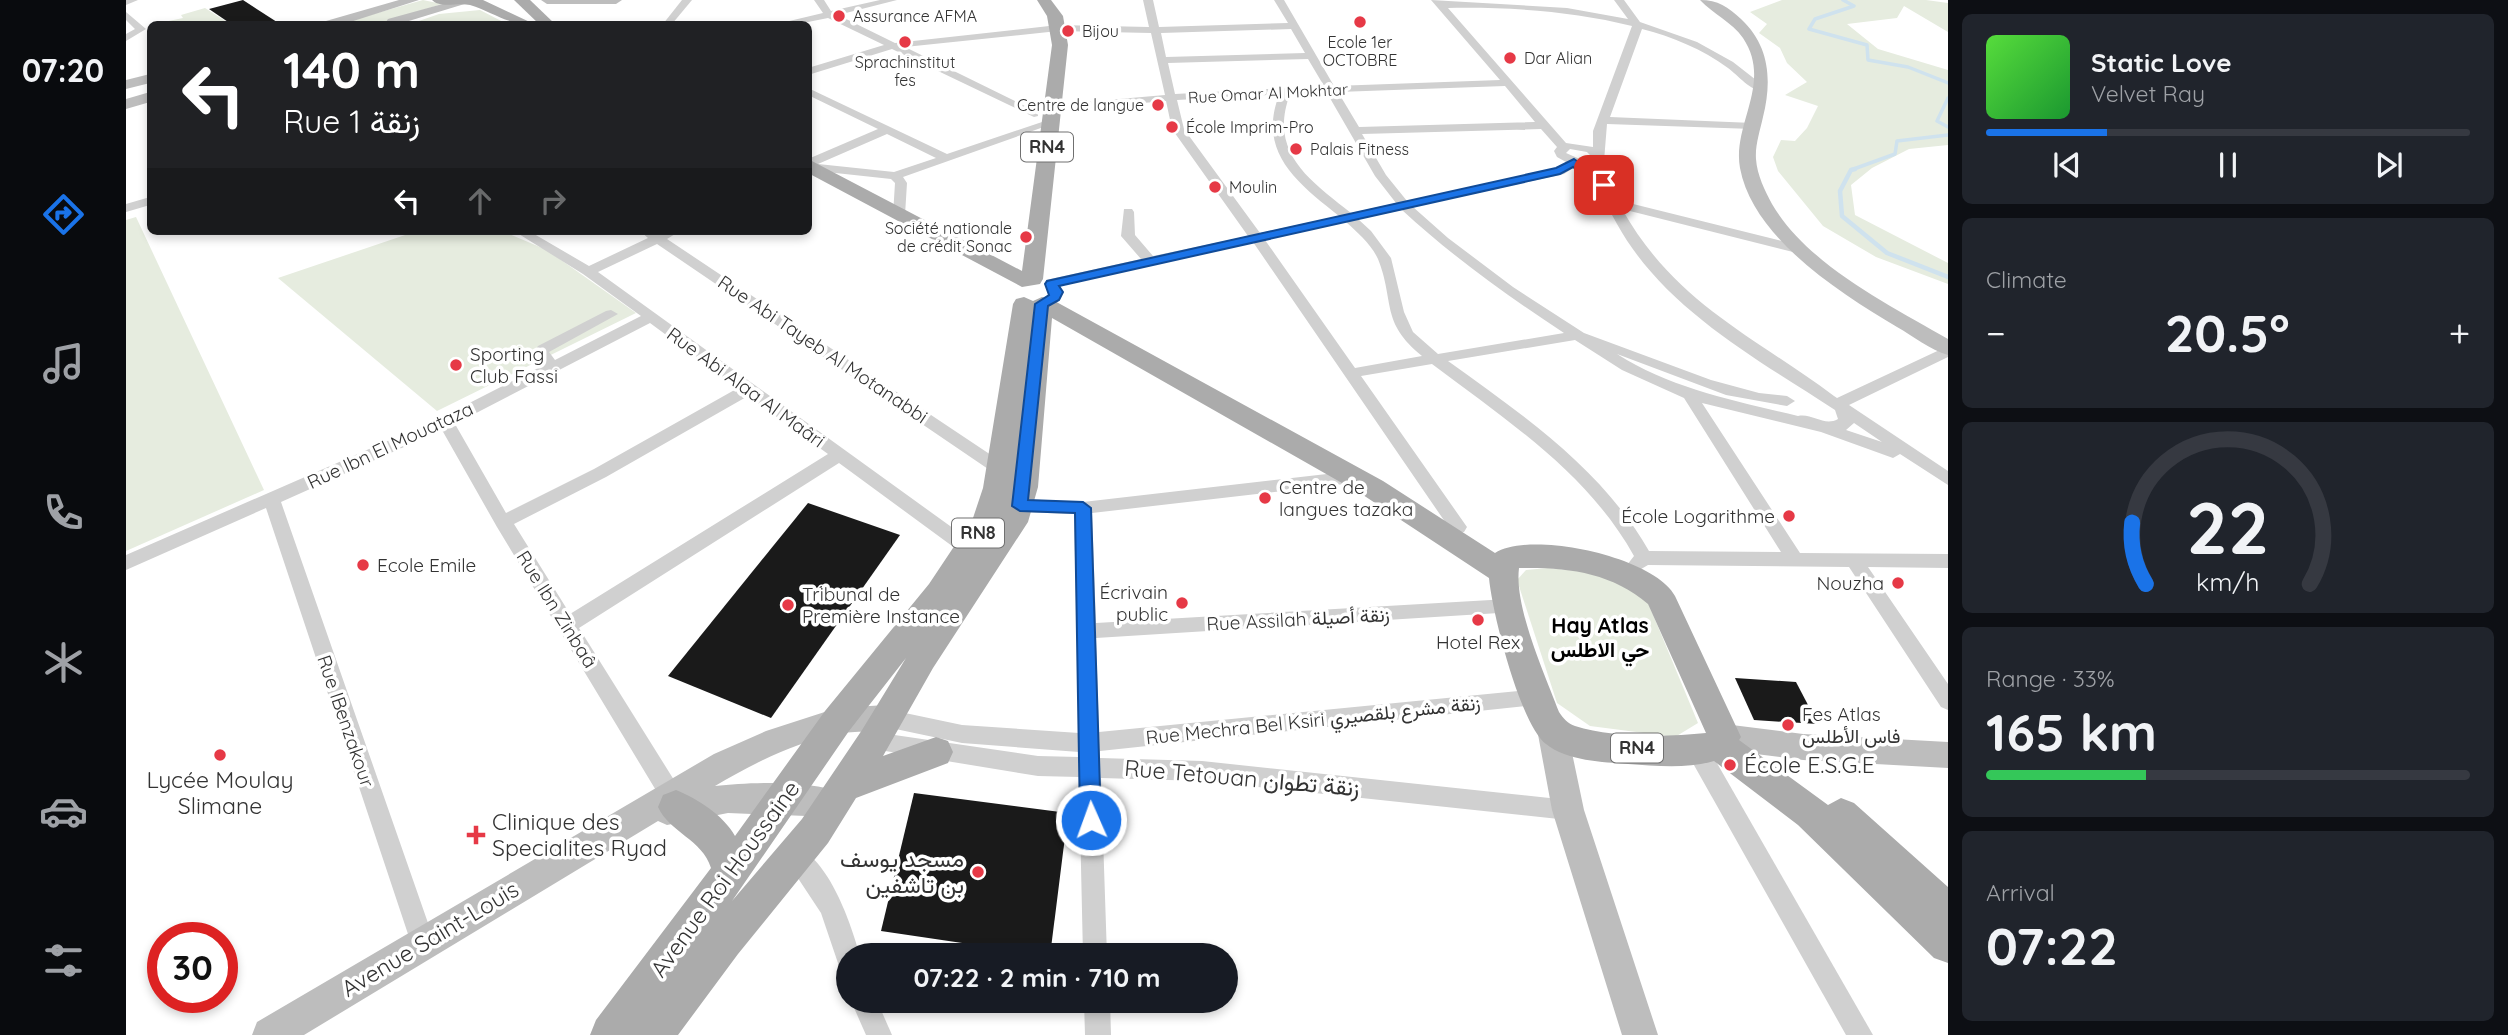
<!DOCTYPE html>
<meta charset="utf-8">
<style>
:root{--surface:#171b24;--page:#20242c;--text:#f1f3f6;--muted:#9ea1a6;--line:#363941;--accent:#1a73e8}
body{margin:0;font-family:Quicksand,Vazirmatn,sans-serif;background:var(--page);color:var(--text);height:100vh;display:flex;flex-direction:column;font-size:26px;white-space:nowrap}
*{box-sizing:border-box;margin:0}
p{font-size:23px;color:var(--muted)}
.icon{flex:none;width:38px;height:38px;fill:none;stroke:currentColor;stroke-width:2;stroke-linecap:round;stroke-linejoin:round}
.map{position:relative;flex:1;overflow:hidden}
.sheet{display:flex;flex-direction:column;gap:14px;padding:14px;background:#0d0f14;width:560px}
.sheet>*{flex:none}
.hud{position:absolute;left:21px;top:21px;width:665px;height:214px;border-radius:10px;box-shadow:0 4px 10px #0003;background:#202124;color:#fff;overflow:hidden}
.speed{position:absolute;left:21px;top:922px;display:flex;gap:14px;font-size:35px;font-weight:700;text-align:center}
.speed>*{display:grid;place-content:center;width:91px;height:91px;border-radius:50%;background:var(--surface);box-shadow:0 4px 10px #0003;line-height:1}
.speed .limit{border:10px solid #d22;background:#fff;color:#111}
.pin{position:absolute;display:grid;place-items:center;width:60px;height:60px;color:#fff;margin:-30px;border-radius:14px;box-shadow:0 4px 10px #0006}
.me{position:absolute;width:77px;margin:-38px;rotate:358deg;stroke-linejoin:round;filter:drop-shadow(0 0 5px #0008)}
.turn{display:flex;align-items:center;gap:24px;height:147px;padding:0 21px;font-size:32px}
.turn .icon{width:91px;height:91px;stroke-width:2.5}
.turn b{display:block;font-size:49px;line-height:60px}
.lanes{display:flex;align-items:center;height:66px;padding:0 21px;background:#0003;justify-content:center;gap:35px;direction:ltr}
.lanes .off{opacity:.35}
.big{font-size:52px;font-weight:700;line-height:1.1}
.sheet .widget{flex:1;display:flex;flex-direction:column;justify-content:center;gap:10px;min-width:0;padding:0 24px;border-radius:10px;background:var(--page)}
.sheet .dial{align-items:center;gap:0}
.dial svg{height:182px;overflow:visible;fill:none;stroke:var(--line);stroke-width:7;stroke-linecap:round;text-anchor:middle}
.dial text{fill:var(--text);stroke:none}
.song{display:flex;align-items:center;gap:21px}
.cover{width:84px;height:84px;border-radius:10px;background:linear-gradient(135deg,hsl(110 70% 55%),hsl(130 70% 35%))}
.played{height:7px;border-radius:4px;background:linear-gradient(90deg,var(--accent) 25%,var(--line) 25%)}
.keys{display:flex;justify-content:space-around;direction:ltr}
.heat{display:flex;justify-content:space-between;align-items:center;font-size:38px;direction:ltr}
.charge{height:10px;border-radius:5px;background:linear-gradient(90deg,#34c759 33%,var(--line) 0)}
.trip{position:absolute;left:710px;top:943px;width:402px;height:70px;border-radius:35px;background:var(--surface);box-shadow:0 4px 10px #0003;font-weight:700;line-height:70px;text-align:center}
main{display:flex;flex:1;min-height:0}
.tab-bar{display:flex;flex-direction:column;width:126px;justify-content:space-around;align-items:center;background:#090b0e;color:var(--muted)}
.tab-bar .icon{width:49px;height:49px}
.tab-bar .current{color:var(--accent)}
.tab-bar b{font-size:32px;color:var(--text)}
.map>svg:first-child{display:block}
.green{fill:#e6ecdf}
.lines{fill:none;stroke-linecap:round;stroke-linejoin:round}
.stream-far1{stroke:#cfe2ee;stroke-width:3.5}
.stream{stroke:#cfe2ee;stroke-width:4.5}
.building{fill:#1a1a1a}
.street{fill:#d0d0d0;fill-rule:evenodd}
.secondary{fill:#bdbdbd;fill-rule:evenodd}
.primary{fill:#ababab;fill-rule:evenodd}
.route{fill:#1a73e8;stroke:#114b97;stroke-width:2}
.poi-dot{fill:#e63946;stroke:#fff;stroke-width:2.5}
.labels{text-anchor:middle;stroke-width:7;stroke-linejoin:round;paint-order:stroke}
.far-poi-label{font-size:16px;fill:#333;stroke:#fff;text-anchor:start}
.far-street-label{font-size:16px;fill:#333;stroke:#fff}
.shield{fill:#fff;stroke:#707070;stroke-width:2}
.shield-label{font-size:18px;font-weight:bold;fill:#333}
.street-label{font-size:19px;fill:#333;stroke:#fff}
.poi-label{font-size:19px;fill:#333;stroke:#fff;text-anchor:start}
.neighbourhood-label{font-size:21px;font-weight:bold;fill:#000;stroke:#fff}
.near-poi-label{font-size:23px;fill:#333;stroke:#fff;text-anchor:start}
.near-street-label{font-size:23px;fill:#333;stroke:#fff}
</style>
<main>
<nav class="tab-bar">
<b>07:20</b>
<svg class="icon current" aria-label="directions" viewBox="0 0 24 24"><path d="M12 3l9 9-9 9-9-9zM9 14v-3h6M13 9l2 2-2 2"/></svg>
<svg class="icon" aria-label="music" viewBox="0 0 24 24"><path d="M9 18V5l10-2v13"/><circle cx="6" cy="18" r="3"/><circle cx="16" cy="16" r="3"/></svg>
<svg class="icon" aria-label="phone" viewBox="0 0 24 24"><path d="M5 4h4l2 5-3 2q2 4 5 5l2-3 5 2v4C11 20 4 13 5 4z"/></svg>
<svg class="icon" aria-label="climate" viewBox="0 0 24 24"><path d="M12 3v18M4 7l16 10M4 17L20 7"/></svg>
<svg class="icon" aria-label="car" viewBox="0 0 24 24"><path d="M5 17H2v-5l4-1 3-4h7l3 4 3 1v5h-3M9 17h6M6 11h13"/><circle cx="7" cy="17" r="2"/><circle cx="17" cy="17" r="2"/></svg>
<svg class="icon" aria-label="filters" viewBox="0 0 24 24"><path d="M4 7h16M4 17h16"/><circle cx="9" cy="7" r="2"/><circle cx="15" cy="17" r="2"/></svg>
</nav>
<div class="map">
<svg width="1822" height="1035" viewBox="0 0 1822 1035">
<rect width="100%" height="100%" fill="#fff"/>
<g class="green">
<polygon points="297,0 316,4 252,24 212,24"/>
<polygon points="1656,0 1800,0 1822,3 1822,32 1778,6 1771,18 1721,24 1752,49 1822,70 1822,145 1783,149 1746,168 1725,185 1729,215 1822,263 1822,284 1750,257 1697,226 1652,171 1647,157 1655,140 1669,141 1681,128 1692,106 1659,95 1681,82 1661,63 1654,48 1633,33 1641,24 1624,12"/>
<polygon points="79,8 104,24 33,23 57,18 55,15"/>
<polygon points="354,10 381,24 295,24 290,22 313,14"/>
<polygon points="10,217 138,490 0,551 0,220"/>
<polygon points="291,231 376,231 421,250 510,313 311,411 152,278"/>
<polygon points="1422,568 1484,574 1518,593 1572,723 1549,737 1464,726 1431,703 1391,580 1400,570"/>
</g>
<g class="lines">
<g class="stream-far1">
<polyline points="1717,0 1728,6 1689,19 1683,29 1741,45 1742,60 1782,67 1822,83"/>
<polyline points="1822,98 1811,121 1822,127"/>
<polyline points="1725,170 1769,154 1771,141 1822,135"/>
</g>
<polyline class="stream" points="1729,169 1725,170 1714,191 1716,216 1761,253 1822,277"/>
</g>
<g class="building">
<polygon points="117,0 154,24 105,24 83,9"/>
<polygon points="682,503 774,535 645,718 542,676"/>
<polygon points="1609,678 1670,682 1692,724 1628,720"/>
<polygon points="788,793 942,813 924,956 755,931"/>
</g>
<g class="lines">
<g class="street">
<polygon points="0,0 12,0 0,5"/>
<polygon points="556,0 566,0 546,24 537,24"/>
<path d="M688 0H698L705 11 754 0H771L712 15 769 43 932 25 1023 27 1017 0H1027L1033 27 1162 23 1148 0H1158L1208 86 1374 80 1305 0 1441 8 1502 19 1488 0H1498L1514 22 1571 42 1607 62 1639 87V91C1626 93 1613 76 1602 68 1578 50 1545 36 1516 29L1484 117 1627 123 1633 126 1627 129 1481 124 1478 161 1491 200 1680 247 1682 250 1675 254 1496 209C1549 303 1626 335 1708 396L1711 398 1822 346V357L1723 405 1822 471V485L1774 454 1767 458 1695 432 1576 403 1674 553 1822 554V568L1742 567 1822 684V710L1815 707 1723 567 1522 565 1510 572 1504 570 1501 565 1508 556C1462 473 1380 420 1306 364L1235 376 1341 527 1338 532H1326L1127 242 925 287 920 286V280L1015 259 995 236 998 209H1006L1008 212 1009 235 1027 256 1122 236 1046 129 1040 101 912 112V116L908 117 766 49 682 75V68L758 45 702 18 672 24H658L659 22 697 13ZM1322 8C1384 7 1446 11 1506 26L1467 131V147L1440 143ZM1165 29 1179 53 1040 57 1035 33ZM932 31 1025 33 1039 95 901 107 779 47ZM1182 59 1198 86 1049 94 1042 63ZM1379 86 1409 122 1233 127 1212 92ZM1201 93 1249 176 1270 203 1225 213C1184 180 1142 153 1164 94ZM1142 95H1153C1131 153 1172 183 1213 216L1134 233 1058 129 1051 100ZM1415 129 1431 147 1428 151 1431 157 1440 162 1430 168 1281 201 1260 175 1236 134ZM1444 149 1461 152 1467 158 1456 160 1440 153ZM1467 165C1471 177 1474 190 1478 201 1481 207 1487 216 1491 224 1538 309 1631 359 1709 410L1712 419C1698 427 1687 413 1672 416 1610 401 1546 389 1491 354L1600 395 1661 406 1669 401 1661 396 1633 393 1585 380 1458 333 1387 287 1322 238 1287 207 1438 174 1450 166ZM1276 210C1326 256 1380 295 1438 333L1312 354 1287 332 1278 312 1265 258 1245 231 1232 219ZM1220 222C1232 233 1245 244 1252 259 1269 302 1254 322 1296 356L1229 368 1139 240ZM1449 340 1496 370 1558 398 1655 552 1523 551C1476 469 1397 415 1322 361ZM1728 423 1756 442 1720 430Z"/>
<polygon points="0,12 20,29 0,41 0,34 9,29 0,20"/>
<path d="M682 88 821 154 919 121 929 123 777 177 781 183 779 215 773 219 767 215 769 183 765 179 682 170V159L752 129 682 95ZM761 134 810 158 768 172 692 164Z"/>
<polygon points="24,197 24,205 0,212 0,204"/>
<path d="M388 231H403L463 266 522 238 514 231 532 233 554 231 541 239 880 465 882 469 880 473H868L531 244 472 272 849 544 852 549 849 554H837L713 463 453 628 553 788 556 795 553 802 545 805 537 802 371 527 316 430 155 502 309 943 306 952 297 955 288 952 140 508 0 570V555L314 418 418 365 408 352 412 346 480 311 485 310 492 314 423 352 429 360 515 316 457 274ZM524 323 612 388 468 469 380 513 329 424ZM622 396 702 454 444 614 388 524 480 477Z"/>
<polygon points="1227,471 1235,477 1227,483 966,513 970,623 1382,599 1389,602 1391,607 1389,612 970,638 973,732 1412,689 1419,692 1422,698 1419,704 974,751 974,758 1076,761 1442,800 1450,803 1453,810 1450,817 1442,820 1076,781 975,778 981,956 957,956 953,777 912,776 741,748 737,741 741,734 748,732 912,756 953,757 953,752 836,743 760,727 753,724 750,718 753,712 760,709 836,725 953,733 948,514 894,512 888,511 885,506 888,501 957,502"/>
<polygon points="1572,741 1580,744 1747,1035 1720,1035 1564,758 1561,751 1564,744"/>
<path d="M669 846C703 859 725 923 734 956H723V972L714 969 695 913 658 857 661 849Z"/>
<polygon points="725,1001 751,1001 766,1035 740,1035"/>
<polygon points="958,1001 984,1001 985,1035 959,1035"/>
</g>
<g class="secondary">
<polygon points="273,0 293,0 218,24 198,24 200,21"/>
<polygon points="331,0 345,2 273,24 262,24 260,22 262,19"/>
<polygon points="415,0 496,0 490,4 421,4"/>
<path d="M1574 0C1592 0 1602 7 1615 19 1644 46 1646 81 1637 117 1634 131 1629 145 1630 159 1631 175 1639 191 1646 204 1682 265 1763 305 1822 339V355C1804 350 1787 336 1771 327 1714 293 1627 238 1614 168 1606 124 1647 83 1617 38 1606 22 1587 14 1574 0Z"/>
<polygon points="24,74 24,83 0,89 0,80"/>
<polygon points="24,92 24,102 0,109 0,99"/>
<path d="M760 705 770 709 774 718 770 727C751 734 730 730 710 734 668 743 626 764 589 786 626 782 683 780 717 793L721 803 717 813 706 817 602 813 541 825 532 821 178 1035H126L131 1022 588 754 640 731 711 708Z"/>
<polygon points="1426,716 1436,720 1441,729 1458,810 1532,1035 1496,1035 1426,810 1411,729 1416,720"/>
<polygon points="1598,724 1677,734 1822,742 1822,768 1677,760 1598,750 1588,746 1583,737 1588,728"/>
</g>
<g class="primary">
<path d="M306 0H357L408 24C383 26 367 12 344 5 331 2 315 9 306 0Z"/>
<polygon points="388,0 404,0 429,24 413,24"/>
<polygon points="911,0 925,0 937,16 942,45 917,279 914,284 896,287 682,173 682,159 896,271 926,45 921,16"/>
<path d="M898 297 907 301 916 297 925 299 1257 481 1369 553C1405 530 1529 557 1549 596L1615 737 1613 740 1702 805 1715 798 1728 803 1822 887V963L1808 958 1672 825 1588 761C1561 769 1530 766 1502 764 1477 762 1441 761 1420 744 1394 724 1366 612 1363 578L1237 495 926 318 912 487 902 522 807 668 757 756 810 737 822 741 827 752 822 763 730 798 702 843 612 954 552 1035H464L470 1020 585 868C576 839 544 833 532 807L537 795 550 790C572 799 597 815 609 836L699 711 803 584 847 518 857 488 887 304 890 299ZM1393 568C1440 567 1485 572 1522 604L1580 733C1542 737 1486 738 1449 726 1442 724 1437 718 1433 712 1419 675 1388 607 1393 568ZM780 658 736 730 676 819 606 901 723 731Z"/>
</g>
</g>
<polygon class="route" points="1448,159 1482,183 1482,188 1474,188 1447,167 1434,174 933,286 937,292 933,300 922,306 902,500 957,502 965,508 975,820 972,827 965,830 957,827 954,820 949,513 894,511 886,506 909,304 923,295 919,284 921,281 1430,168"/>
<g class="poi-dot">
<circle cx="713" cy="16" r="7"/>
<circle cx="1234" cy="22" r="7"/>
<circle cx="942" cy="31" r="7"/>
<circle cx="779" cy="42" r="7"/>
<circle cx="1384" cy="58" r="7"/>
<circle cx="1032" cy="105" r="7"/>
<circle cx="1046" cy="127" r="7"/>
<circle cx="1170" cy="149" r="7"/>
<circle cx="1089" cy="187" r="7"/>
<circle cx="900" cy="237" r="7"/>
<circle cx="330" cy="365" r="7"/>
<circle cx="1139" cy="498" r="7"/>
<circle cx="1663" cy="516" r="7"/>
<circle cx="237" cy="565" r="7"/>
<circle cx="1772" cy="583" r="7"/>
<circle cx="1056" cy="603" r="7"/>
<circle cx="662" cy="605" r="7"/>
<circle cx="1352" cy="620" r="7"/>
<circle cx="1662" cy="725" r="7"/>
<circle cx="94" cy="755" r="7"/>
<circle cx="1604" cy="765" r="7"/>
<path d="M346.5 824.5h7v7h7v7h-7v7h-7v-7h-7v-7h7z"/>
<circle cx="852" cy="872" r="7"/>
</g>
<g class="labels">
<g class="far-poi-label">
<text x="727" y="22">Assurance AFMA</text>
<text x="956" y="37">Bijou</text>
<text x="1234" y="48" text-anchor="middle">Ecole 1er<tspan x="1234" dy="18">OCTOBRE</tspan></text>
<text x="1398" y="64">Dar Alian</text>
<text x="779" y="68" text-anchor="middle">Sprachinstitut<tspan x="779" dy="18">fes</tspan></text>
<text x="1018" y="111" text-anchor="end">Centre de langue</text>
<text x="1060" y="133">École Imprim-Pro</text>
<text x="1184" y="155">Palais Fitness</text>
<text x="1103" y="193">Moulin</text>
<text x="886" y="234" text-anchor="end">Société nationale<tspan x="886" dy="18">de crédit Sonac</tspan></text>
</g>
<g class="far-street-label">
<text transform="translate(1142 93) rotate(-3)" y="6">Rue Omar Al Mokhtar</text>
</g>
<g class="shield">
<rect x="895" y="132.5" width="52" height="29" rx="5"/>
<rect x="826" y="518.5" width="52" height="29" rx="5"/>
<rect x="1485" y="733.5" width="52" height="29" rx="5"/>
</g>
<g class="shield-label">
<text x="921" y="153">RN4</text>
<text x="852" y="539">RN8</text>
<text x="1511" y="754">RN4</text>
</g>
<g class="street-label">
<text transform="translate(697 349) rotate(34)" y="7">Rue Abi Tayeb Al Motanabbi</text>
<text transform="translate(620 387) rotate(36)" y="7">Rue Abi Alaa Al Maâri</text>
<text transform="translate(264 445) rotate(-25)" y="7">Rue Ibn El Mouataza</text>
<text transform="translate(431 609) rotate(58)" y="7">Rue Ibn Zinbaâ</text>
<text transform="translate(1172 619) rotate(-3)" y="7">Rue Assilah زنقة أصيلة</text>
<text transform="translate(1187 720) rotate(-6)" y="7">Rue Mechra Bel Ksiri زنقة مشرع بلقصيري</text>
<text transform="translate(220 721) rotate(71)" y="7">Rue IBenzakour</text>
</g>
<g class="poi-label">
<text x="344" y="361">Sporting<tspan x="344" dy="22">Club Fassi</tspan></text>
<text x="1153" y="494">Centre de<tspan x="1153" dy="22">langues tazaka</tspan></text>
<text x="1649" y="523" text-anchor="end">École Logarithme</text>
<text x="251" y="572">Ecole Emile</text>
<text x="1758" y="590" text-anchor="end">Nouzha</text>
<text x="1042" y="599" text-anchor="end">Écrivain<tspan x="1042" dy="22">public</tspan></text>
<text x="676" y="601">Tribunal de<tspan x="676" dy="22">Première Instance</tspan></text>
<text x="1352" y="649" text-anchor="middle">Hotel Rex</text>
<text x="1676" y="721">Fes Atlas<tspan x="1676" dy="22">فاس الأطلس</tspan></text>
</g>
<g class="neighbourhood-label">
<text x="1474" y="633">Hay Atlas<tspan x="1474" dy="24">حي الاطلس</tspan></text>
</g>
<g class="near-poi-label">
<text x="1618" y="773">École E.S.G.E</text>
<text x="94" y="788" text-anchor="middle">Lycée Moulay<tspan x="94" dy="26">Slimane</tspan></text>
<text x="366" y="830">Clinique des<tspan x="366" dy="26">Specialites Ryad</tspan></text>
<text x="838" y="867" text-anchor="end">مسجد يوسف<tspan x="838" dy="26">بن تاشفين</tspan></text>
</g>
<g class="near-street-label">
<text transform="translate(1116 778) rotate(5)" y="8">Rue Tetouan زنقة تطوان</text>
<text transform="translate(599 879) rotate(-54)" y="8">Avenue Roi Houssaine</text>
<text transform="translate(304 939) rotate(-31)" y="8">Avenue Saint-Louis</text>
</g>
</g>
</svg>
<div class="speed"><div class="limit">30</div></div>
<div class="pin" style="left:1478px;top:185px;background:#d93025"><svg class="icon" aria-label="arrive" viewBox="0 0 24 24"><path d="M6 21V4h12l-3 4 3 4H6"/></svg></div>
<svg class="me" style="left:965px;top:820px" viewBox="-20 -20 40 40"><circle r="17" fill="#1a73e8" stroke="#fff" stroke-width="3"/><path d="M0-11L8 9 0 5-8 9z" fill="#fff"/></svg>
<div class="trip">07:22 · 2 min · 710 m</div>
<div class="hud">
<div class="turn"><svg class="icon" aria-label="left" viewBox="0 0 24 24"><path d="M17 20v-9H6M10 6l-5 5 5 5"/></svg><div><b>140 m</b>Rue 1 زنقة</div></div>
<div class="lanes"><svg class="icon" aria-label="left" viewBox="0 0 24 24"><path d="M17 20v-9H6M10 6l-5 5 5 5"/></svg><svg class="icon off" aria-label="ahead" viewBox="0 0 24 24"><path d="M12 20V5M6 11l6-6 6 6"/></svg><svg class="icon off" aria-label="right" viewBox="0 0 24 24"><path d="M7 20v-9h11M14 6l5 5-5 5"/></svg></div>
</div>
</div>
<section class="sheet">
<div class="widget">
<div class="song"><i class="cover"></i><div><b>Static Love</b><p>Velvet Ray</p></div></div>
<div class="played"></div>
<div class="keys"><svg class="icon" aria-label="previous" viewBox="0 0 24 24"><path d="M18 5L8 12l10 7zM5 5v14"/></svg><svg class="icon" aria-label="pause" viewBox="0 0 24 24"><path d="M8 5v14M16 5v14"/></svg><svg class="icon" aria-label="next" viewBox="0 0 24 24"><path d="M6 5l10 7-10 7zM19 5v14"/></svg></div>
</div>
<div class="widget"><p>Climate</p>
<div class="heat"><a>−</a><b class="big">20.5°</b><a>+</a></div>
</div>
<div class="widget dial"><svg viewBox="0 0 100 80">
<path d="M14 69A42 42 0 1 1 86 69"/>
<path d="M14 69A42 42 0 0 1 8 42" stroke="#1a73e8"/>
<text x="50" y="56" font-size="32" font-weight="700">22</text>
<text x="50" y="72" font-size="11">km/h</text>
</svg></div>
<div class="widget"><p>Range · 33%</p><b class="big">165 km</b><div class="charge"></div></div>
<div class="widget"><p>Arrival</p><b class="big">07:22</b></div>
</section>
</main>
